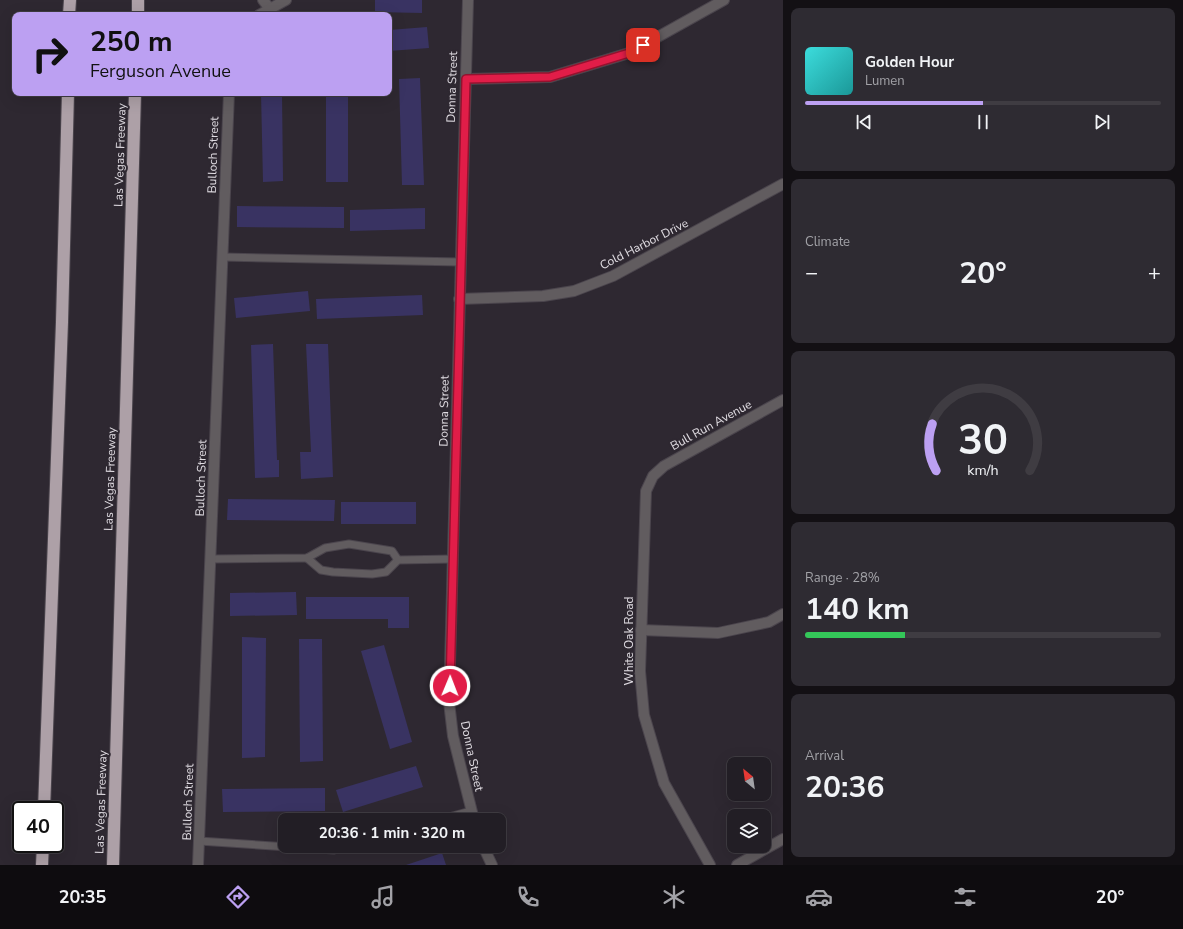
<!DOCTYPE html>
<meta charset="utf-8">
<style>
:root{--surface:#221e25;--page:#2e2b32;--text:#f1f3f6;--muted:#a2a2a7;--line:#3f3c42;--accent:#bca0f2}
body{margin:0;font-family:"Nunito Sans",sans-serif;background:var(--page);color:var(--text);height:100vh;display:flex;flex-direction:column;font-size:15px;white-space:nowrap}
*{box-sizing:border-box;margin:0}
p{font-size:13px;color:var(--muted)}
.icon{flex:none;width:22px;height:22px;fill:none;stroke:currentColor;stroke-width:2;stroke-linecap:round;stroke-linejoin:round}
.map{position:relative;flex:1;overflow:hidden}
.details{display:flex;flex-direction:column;gap:8px;padding:8px;background:#131014;width:400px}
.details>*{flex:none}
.banner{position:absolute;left:12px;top:12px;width:380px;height:84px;border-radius:8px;box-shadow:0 4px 16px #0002,0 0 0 1px var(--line);background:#bca0f2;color:#111;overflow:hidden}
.needle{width:26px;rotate:331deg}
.fabs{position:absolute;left:727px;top:757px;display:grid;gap:8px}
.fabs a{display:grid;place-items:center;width:44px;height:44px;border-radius:8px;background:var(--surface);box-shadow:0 4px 16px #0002,0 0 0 1px var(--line);font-size:20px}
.speed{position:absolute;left:12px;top:801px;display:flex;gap:8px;font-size:20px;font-weight:700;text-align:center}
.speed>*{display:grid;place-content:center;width:52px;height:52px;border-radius:50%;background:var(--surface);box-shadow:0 4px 16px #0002,0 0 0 1px var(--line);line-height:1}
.speed .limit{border:2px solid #111;border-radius:6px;background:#fff;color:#111}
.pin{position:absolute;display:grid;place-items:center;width:34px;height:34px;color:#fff;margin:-17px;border-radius:8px;box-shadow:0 2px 6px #0006}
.me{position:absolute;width:44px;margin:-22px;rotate:1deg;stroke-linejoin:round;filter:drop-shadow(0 0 3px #0008)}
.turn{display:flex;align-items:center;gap:14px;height:84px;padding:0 12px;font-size:18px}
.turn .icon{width:52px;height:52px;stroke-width:2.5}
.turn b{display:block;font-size:28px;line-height:34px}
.big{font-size:30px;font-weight:700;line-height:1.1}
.details .widget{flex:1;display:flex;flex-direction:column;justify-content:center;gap:6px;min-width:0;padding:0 14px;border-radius:8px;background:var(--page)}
.details .dial{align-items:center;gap:0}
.dial svg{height:104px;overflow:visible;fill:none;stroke:var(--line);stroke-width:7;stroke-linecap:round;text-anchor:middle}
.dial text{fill:var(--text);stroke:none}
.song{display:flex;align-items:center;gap:12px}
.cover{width:48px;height:48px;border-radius:6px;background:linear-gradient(135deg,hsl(180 70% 55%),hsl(180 70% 35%))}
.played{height:4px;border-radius:2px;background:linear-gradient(90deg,var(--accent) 50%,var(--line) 50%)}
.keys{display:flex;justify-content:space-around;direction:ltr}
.heat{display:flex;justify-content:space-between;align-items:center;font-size:22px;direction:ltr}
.charge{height:6px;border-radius:3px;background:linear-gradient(90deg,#34c759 28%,var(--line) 0)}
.trip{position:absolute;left:278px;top:813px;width:228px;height:40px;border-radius:8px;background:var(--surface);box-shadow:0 4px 16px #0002,0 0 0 1px var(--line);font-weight:700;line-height:40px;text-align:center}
.dock{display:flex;height:64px;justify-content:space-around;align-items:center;background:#0e0c0f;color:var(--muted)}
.dock .icon{width:28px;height:28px}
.dock .selected{color:var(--accent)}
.dock b{font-size:18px;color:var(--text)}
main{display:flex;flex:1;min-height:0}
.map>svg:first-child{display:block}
.building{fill:#393362}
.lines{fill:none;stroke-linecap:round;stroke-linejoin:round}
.service-casing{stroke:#4b454d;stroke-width:9}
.minor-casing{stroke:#4b454d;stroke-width:12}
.tertiary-casing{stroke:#4b454d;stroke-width:12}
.motorway-casing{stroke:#4b454d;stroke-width:14}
.service{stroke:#615c5f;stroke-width:7}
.minor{stroke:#615c5f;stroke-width:10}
.tertiary{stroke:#615c5f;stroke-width:10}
.motorway{stroke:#ada0a7;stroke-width:12}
.route-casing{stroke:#92132f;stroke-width:10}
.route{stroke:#e11d48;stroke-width:7}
.labels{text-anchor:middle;stroke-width:4;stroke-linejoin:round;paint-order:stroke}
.street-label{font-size:12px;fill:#e1dde3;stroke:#2e2831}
</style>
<main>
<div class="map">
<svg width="783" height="865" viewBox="0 0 783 865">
<rect width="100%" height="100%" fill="#2e2831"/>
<g class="building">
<polygon points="375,0 422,0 422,13 375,12"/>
<polygon points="427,27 429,48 389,51 389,30"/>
<polygon points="420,78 424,185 402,185 399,79"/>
<polygon points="261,93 282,93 283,181 263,182"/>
<rect x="326" y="93" width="22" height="89"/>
<polygon points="237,206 344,207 344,228 237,227"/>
<polygon points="425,208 425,229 350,231 350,210"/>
<polygon points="308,291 310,311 236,318 234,298"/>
<polygon points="422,295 423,315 317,319 316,299"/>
<polygon points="273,344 277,460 279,460 279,477 255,478 251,345"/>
<polygon points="306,344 328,344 333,477 301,479 300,452 311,452"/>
<polygon points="228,499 335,500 334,521 227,520"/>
<rect x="341" y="502" width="75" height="22"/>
<polygon points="296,592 297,615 230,616 230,593"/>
<polygon points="306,597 409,597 409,628 388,628 388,619 306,619"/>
<polygon points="242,637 266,638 265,757 242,758"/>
<polygon points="299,639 322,639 323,761 300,762"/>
<polygon points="384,645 412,742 390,749 361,651"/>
<polygon points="416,766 423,787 343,812 336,790"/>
<polygon points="325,788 325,811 223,812 222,789"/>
<polygon points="442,853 446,865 406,865"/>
</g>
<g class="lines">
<defs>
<g id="service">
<polyline points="222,257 460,262"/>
<polyline points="307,558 321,570 333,572 372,574 386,572 398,560 453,559"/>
<polyline points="211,559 307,558 325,548 349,544 392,551 398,560"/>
<polyline points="438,820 471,811"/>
<polyline points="199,841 334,850 347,846"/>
</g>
<g id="minor">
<polyline points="263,0 270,9"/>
<polyline points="259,15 286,0"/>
<polyline points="466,79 550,77 629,53 724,0"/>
<polyline points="459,299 543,296 574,291 613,276 783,184"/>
<polyline points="641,630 718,633 769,622 783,614"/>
<polyline points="198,865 229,93"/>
<polyline points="710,865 664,783 644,715 640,671 646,491 653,476 664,466 783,400"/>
<polyline points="737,865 783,839"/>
</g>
<g id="tertiary">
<polyline points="468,0 449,702 453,736 474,820"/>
<polyline points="483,846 492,865"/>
</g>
<g id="motorway">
<polyline points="69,15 70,0"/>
<polyline points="138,15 138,0"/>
<polyline points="44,810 62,322 68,93"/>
<polyline points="42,865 43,844"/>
<polyline points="113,865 135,93"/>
</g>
</defs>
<use href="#service" class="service-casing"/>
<use href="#minor" class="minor-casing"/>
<use href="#tertiary" class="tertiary-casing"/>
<use href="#motorway" class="motorway-casing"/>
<use href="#service" class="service"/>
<use href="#minor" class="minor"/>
<use href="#tertiary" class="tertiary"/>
<use href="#motorway" class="motorway"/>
</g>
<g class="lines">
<defs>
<polyline id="route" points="450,686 466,79 550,77 629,53 643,45"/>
</defs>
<use href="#route" class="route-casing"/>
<use href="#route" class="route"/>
</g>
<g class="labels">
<g class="street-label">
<text transform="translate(452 87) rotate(-88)" y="4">Donna Street</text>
<text transform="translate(120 155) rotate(-88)" y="4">Las Vegas Freeway</text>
<text transform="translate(213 155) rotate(-88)" y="4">Bulloch Street</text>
<text transform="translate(644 244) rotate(-27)" y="4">Cold Harbor Drive</text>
<text transform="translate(444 411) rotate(-89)" y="4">Donna Street</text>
<text transform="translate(711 425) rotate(-29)" y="4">Bull Run Avenue</text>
<text transform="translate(201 478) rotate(-88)" y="4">Bulloch Street</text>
<text transform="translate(110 479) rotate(-88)" y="4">Las Vegas Freeway</text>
<text transform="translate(629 641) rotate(-90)" y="4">White Oak Road</text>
<text transform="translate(472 756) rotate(78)" y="4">Donna Street</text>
<text transform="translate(101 802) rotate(-88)" y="4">Las Vegas Freeway</text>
<text transform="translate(188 802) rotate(-88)" y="4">Bulloch Street</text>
</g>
</g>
</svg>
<div class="fabs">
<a><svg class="needle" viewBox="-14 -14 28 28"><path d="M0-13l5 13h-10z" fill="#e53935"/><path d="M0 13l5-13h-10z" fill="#a2a2a7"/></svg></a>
<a><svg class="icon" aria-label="layers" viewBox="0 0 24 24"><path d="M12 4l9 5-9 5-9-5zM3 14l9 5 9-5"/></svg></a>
</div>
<div class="speed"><div class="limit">40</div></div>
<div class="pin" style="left:643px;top:45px;background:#d93025"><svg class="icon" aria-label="arrive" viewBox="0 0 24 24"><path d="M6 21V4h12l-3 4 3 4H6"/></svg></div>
<svg class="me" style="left:450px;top:686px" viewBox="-20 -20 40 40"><circle r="17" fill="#e11d48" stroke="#fff" stroke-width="3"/><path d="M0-11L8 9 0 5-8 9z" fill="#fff"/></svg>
<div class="trip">20:36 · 1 min · 320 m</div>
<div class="banner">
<div class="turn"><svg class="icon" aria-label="right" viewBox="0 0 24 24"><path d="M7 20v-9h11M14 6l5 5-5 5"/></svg><div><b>250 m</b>Ferguson Avenue</div></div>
</div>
</div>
<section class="details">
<div class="widget">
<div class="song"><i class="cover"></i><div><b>Golden Hour</b><p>Lumen</p></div></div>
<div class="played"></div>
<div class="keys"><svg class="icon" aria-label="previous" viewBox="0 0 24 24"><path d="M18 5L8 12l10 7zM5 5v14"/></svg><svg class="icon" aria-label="pause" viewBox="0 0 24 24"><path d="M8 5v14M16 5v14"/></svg><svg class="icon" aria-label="next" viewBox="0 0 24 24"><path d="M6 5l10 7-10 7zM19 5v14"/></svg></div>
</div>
<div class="widget"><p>Climate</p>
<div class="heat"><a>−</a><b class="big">20°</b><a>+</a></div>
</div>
<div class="widget dial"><svg viewBox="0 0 100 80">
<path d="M14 69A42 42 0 1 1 86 69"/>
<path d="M14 69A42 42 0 0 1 11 33" stroke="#bca0f2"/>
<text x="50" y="56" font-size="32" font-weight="700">30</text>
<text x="50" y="72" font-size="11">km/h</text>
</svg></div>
<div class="widget"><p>Range · 28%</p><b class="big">140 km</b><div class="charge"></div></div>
<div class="widget"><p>Arrival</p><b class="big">20:36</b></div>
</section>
</main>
<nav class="dock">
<b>20:35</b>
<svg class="icon selected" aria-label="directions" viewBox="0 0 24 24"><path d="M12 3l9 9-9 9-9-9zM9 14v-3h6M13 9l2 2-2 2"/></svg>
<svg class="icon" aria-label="music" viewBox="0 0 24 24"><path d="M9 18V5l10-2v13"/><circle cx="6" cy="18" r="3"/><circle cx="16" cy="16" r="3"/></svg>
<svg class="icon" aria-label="phone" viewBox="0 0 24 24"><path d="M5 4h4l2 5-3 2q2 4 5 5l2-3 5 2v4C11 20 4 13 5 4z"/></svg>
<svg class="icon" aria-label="climate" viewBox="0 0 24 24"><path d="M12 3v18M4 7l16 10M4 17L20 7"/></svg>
<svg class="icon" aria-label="car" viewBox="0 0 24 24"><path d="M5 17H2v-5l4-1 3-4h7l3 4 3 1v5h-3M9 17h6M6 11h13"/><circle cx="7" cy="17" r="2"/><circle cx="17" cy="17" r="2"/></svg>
<svg class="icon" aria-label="filters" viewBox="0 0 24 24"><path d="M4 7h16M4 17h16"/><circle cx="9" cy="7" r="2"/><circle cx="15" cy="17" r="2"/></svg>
<b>20°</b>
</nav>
